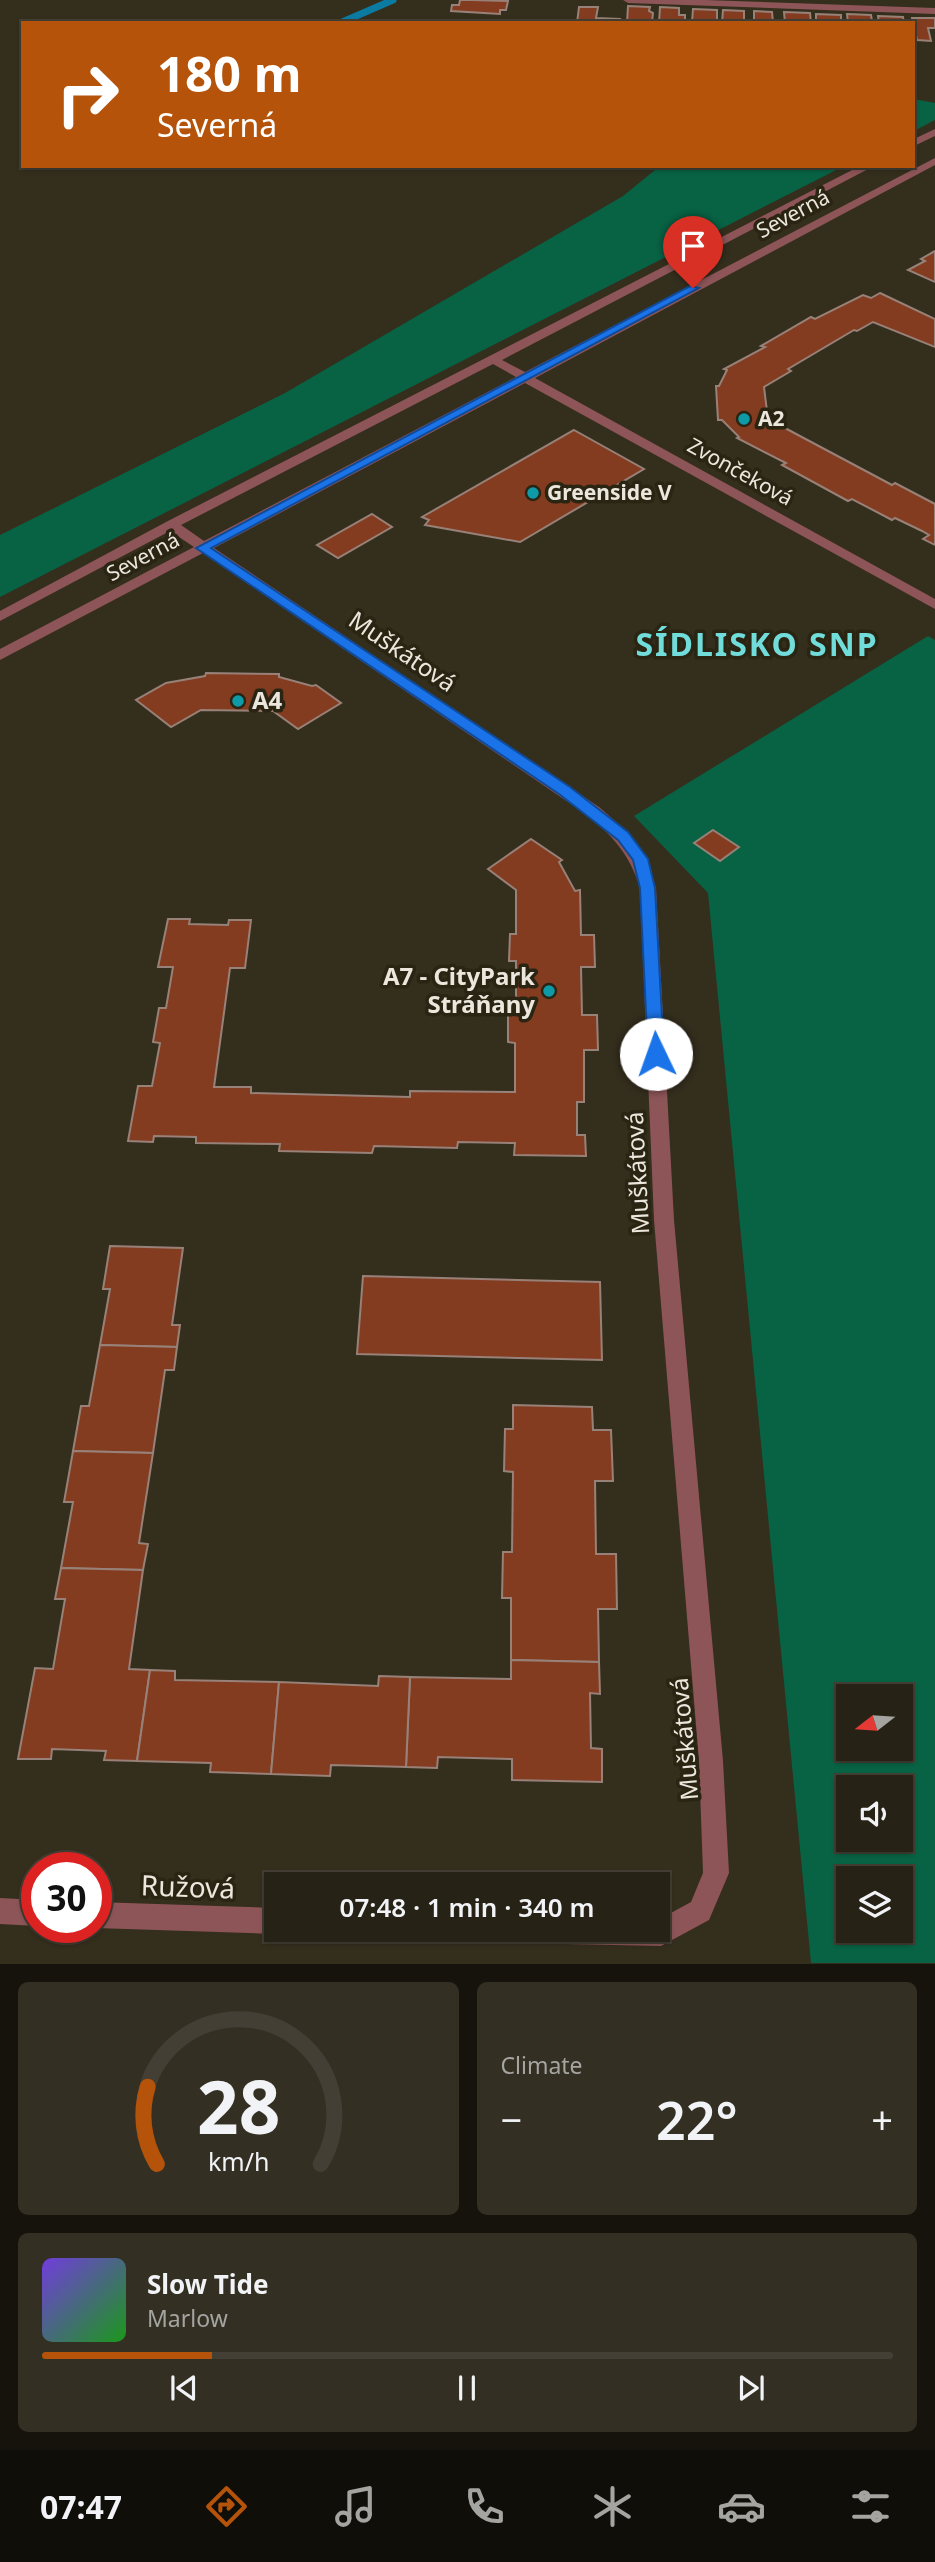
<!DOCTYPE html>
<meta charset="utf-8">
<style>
:root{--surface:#272216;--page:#332f23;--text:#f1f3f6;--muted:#a4a4a1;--line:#433f35;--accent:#b45309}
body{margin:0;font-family:"Noto Sans",sans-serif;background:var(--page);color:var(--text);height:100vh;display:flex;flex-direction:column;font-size:26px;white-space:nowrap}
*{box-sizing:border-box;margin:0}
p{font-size:23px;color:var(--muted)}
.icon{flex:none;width:38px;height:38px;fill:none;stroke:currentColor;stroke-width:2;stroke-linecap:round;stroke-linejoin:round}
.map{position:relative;height:1964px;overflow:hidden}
.panel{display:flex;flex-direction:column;gap:18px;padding:18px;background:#15130c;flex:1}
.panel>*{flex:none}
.top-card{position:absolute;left:21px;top:21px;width:894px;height:147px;border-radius:0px;box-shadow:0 2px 5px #0004,0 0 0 2px var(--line);background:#b45309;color:#fff;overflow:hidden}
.needle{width:46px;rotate:253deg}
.buttons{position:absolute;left:836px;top:1684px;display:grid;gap:14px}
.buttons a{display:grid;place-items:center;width:77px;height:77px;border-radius:0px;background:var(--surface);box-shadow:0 2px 5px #0004,0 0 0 2px var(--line);font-size:35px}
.speed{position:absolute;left:21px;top:1852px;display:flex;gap:14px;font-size:35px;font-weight:700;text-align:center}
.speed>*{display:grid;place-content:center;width:91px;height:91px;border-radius:50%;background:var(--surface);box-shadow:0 2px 5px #0004,0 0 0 2px var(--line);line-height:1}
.speed .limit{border:10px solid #d22;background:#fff;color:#111}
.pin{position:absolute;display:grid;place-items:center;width:60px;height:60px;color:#fff;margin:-72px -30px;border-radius:50% 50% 50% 0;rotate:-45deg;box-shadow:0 0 7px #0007}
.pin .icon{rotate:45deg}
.me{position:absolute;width:77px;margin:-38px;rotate:357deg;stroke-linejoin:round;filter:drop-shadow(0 0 5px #0008)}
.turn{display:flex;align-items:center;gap:24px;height:147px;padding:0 21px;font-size:32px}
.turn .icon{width:91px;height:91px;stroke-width:2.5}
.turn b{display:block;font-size:49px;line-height:60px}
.big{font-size:52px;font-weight:600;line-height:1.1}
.panel .widget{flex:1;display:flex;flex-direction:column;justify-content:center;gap:10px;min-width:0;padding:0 24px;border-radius:10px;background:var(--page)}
.panel .dial{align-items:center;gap:0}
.dial svg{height:182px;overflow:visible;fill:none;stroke:var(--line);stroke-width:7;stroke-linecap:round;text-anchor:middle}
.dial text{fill:var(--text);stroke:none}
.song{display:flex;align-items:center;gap:21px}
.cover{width:84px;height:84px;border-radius:10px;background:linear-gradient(135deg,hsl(260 70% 55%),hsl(120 70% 35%))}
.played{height:7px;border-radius:4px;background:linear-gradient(90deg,var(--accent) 20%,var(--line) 20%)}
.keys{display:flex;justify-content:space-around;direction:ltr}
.heat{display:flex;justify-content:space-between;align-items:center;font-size:38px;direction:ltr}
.panel .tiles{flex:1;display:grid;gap:18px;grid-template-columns:1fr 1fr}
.widget:last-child{grid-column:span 2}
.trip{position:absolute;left:264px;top:1872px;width:406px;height:70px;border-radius:0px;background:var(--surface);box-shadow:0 2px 5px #0004,0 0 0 2px var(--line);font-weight:600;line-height:70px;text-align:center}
.menu{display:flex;height:112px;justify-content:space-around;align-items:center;background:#100e09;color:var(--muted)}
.menu .icon{width:49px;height:49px}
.menu .on{color:var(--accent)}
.menu b{font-size:32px;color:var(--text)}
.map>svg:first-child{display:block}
.green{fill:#086244;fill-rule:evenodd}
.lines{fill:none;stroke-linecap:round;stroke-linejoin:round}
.stream{stroke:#0b7ba2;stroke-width:7}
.building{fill:#843c20;stroke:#978178;stroke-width:2}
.street{fill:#8d5558;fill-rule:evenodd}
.route{fill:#1a73e8;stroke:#114b97;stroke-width:2}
.culture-dot{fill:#0f9aa8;stroke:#2a2413;stroke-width:2.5}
.labels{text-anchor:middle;stroke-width:7;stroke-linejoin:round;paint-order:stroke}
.far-street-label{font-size:21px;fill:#ebe7dc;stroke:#2a2413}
.far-poi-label{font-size:21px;font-weight:bold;fill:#ebe7dc;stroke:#2a2413;text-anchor:start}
.street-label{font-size:24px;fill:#ebe7dc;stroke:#2a2413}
.poi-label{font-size:24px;font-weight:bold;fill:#ebe7dc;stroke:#2a2413;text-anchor:start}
.near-street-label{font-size:28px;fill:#ebe7dc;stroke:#2a2413}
.district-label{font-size:32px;font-weight:bold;letter-spacing:2px;fill:#71dddb;stroke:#2a2413}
</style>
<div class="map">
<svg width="935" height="1964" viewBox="0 0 935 1964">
<rect width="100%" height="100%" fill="#342e1d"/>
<g class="green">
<polygon points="914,99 935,103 935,120 914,131"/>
<polygon points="660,166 844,166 0,597 0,535 285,393 623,196"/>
<path d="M928 636 935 640V1963H811L708 893 634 816ZM849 1696H901V1748H849ZM849 1787H901V1839H849ZM849 1878H901V1930H849Z"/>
</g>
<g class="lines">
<polyline class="stream" points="340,23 393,0"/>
</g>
<g class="building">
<polygon points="460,0 472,0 508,1 506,10 500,10 500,14 451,11 452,5 459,5"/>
<polygon points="628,6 650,7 649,11 653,13 652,22 627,23"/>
<polygon points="579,7 598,7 596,18 620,19 619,23 577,23"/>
<polygon points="660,7 679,8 679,15 685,15 685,23 659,23"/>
<polygon points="693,9 717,10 717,23 692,22"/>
<polygon points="723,10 744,11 744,23 722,23"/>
<polygon points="754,11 772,12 773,23 754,23"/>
<polygon points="784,12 810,13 811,23 785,23"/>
<polygon points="816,14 841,15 841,23 816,23"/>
<polygon points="847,14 871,15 872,21 848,23"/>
<polygon points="878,16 903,17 904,23 879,23"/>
<polygon points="912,18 935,18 935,28 928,28 931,41 917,40"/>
<polygon points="935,251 935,282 908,270 925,261 921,259"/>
<polygon points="880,293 935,319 935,347 873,322 857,331 854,330 788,369 791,371 764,387 768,419 892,485 895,483 935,504 935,545 923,539 929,535 922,531 895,518 892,520 852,499 848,501 782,465 786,463 737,438 739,437 722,420 718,420 716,386 719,386 727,370 724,369 765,347 761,346 811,317 815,319 863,295 871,298"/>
<polygon points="574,430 644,469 520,542 425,525 429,520 422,517"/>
<polygon points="372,514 392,527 338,558 317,545"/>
<polygon points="206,673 279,674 279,677 312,686 316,685 341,703 298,729 273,711 201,710 171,727 136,700 166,683 205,676"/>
<polygon points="713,830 739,847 720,861 694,843"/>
<polygon points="531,839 562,860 559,862 575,891 580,890 581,935 594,935 595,967 581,967 582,1015 597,1015 598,1050 584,1050 584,1102 577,1102 577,1135 585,1135 586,1156 514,1155 515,1143 458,1142 457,1148 374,1146 372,1153 279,1151 280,1144 196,1143 196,1137 154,1136 153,1142 128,1141 138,1086 152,1086 160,1043 153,1042 159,1008 166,1008 173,967 158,967 168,919 190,919 189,924 228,925 229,920 251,920 245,968 230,968 214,1087 251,1087 251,1093 410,1097 410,1091 515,1092 515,1043 508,1042 508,1013 516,1013 516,961 509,961 510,934 516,934 516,890 488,869"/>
<polygon points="110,1246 183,1248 172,1325 180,1325 177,1347 100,1345 110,1289 103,1289"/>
<polygon points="363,1276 600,1282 602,1360 357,1354"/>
<polygon points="100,1345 177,1347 174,1370 165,1370 153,1453 73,1451 81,1406 89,1406"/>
<polygon points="513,1405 592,1407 593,1430 611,1430 613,1481 595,1481 596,1554 616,1554 617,1609 598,1609 599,1662 511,1660 511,1598 502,1598 503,1552 512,1552 513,1472 504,1471 505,1429 513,1429"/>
<polygon points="73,1451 153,1453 139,1543 148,1544 143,1570 61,1568 73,1502 64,1502"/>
<polygon points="61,1568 143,1570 129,1669 150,1670 137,1761 104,1760 106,1751 52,1749 51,1759 18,1759 35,1668 53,1669 65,1599 55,1599"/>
<polygon points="511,1660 599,1662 600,1694 590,1693 591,1748 602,1749 602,1782 512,1780 512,1759 438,1757 437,1768 406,1767 410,1677 511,1679"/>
<polygon points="150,1670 175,1671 175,1680 279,1682 271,1774 210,1772 211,1763 137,1761"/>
<polygon points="379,1676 410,1677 406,1767 331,1765 330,1776 271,1774 279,1682 378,1686"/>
</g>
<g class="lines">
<g class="street">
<polygon points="623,0 705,0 935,8 935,14 628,3"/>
<polygon points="935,129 935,136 914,146 914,139"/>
<path d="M935 158V165L535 378 935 599V609L525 383 214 548 599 807C628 831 646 852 656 888L674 1220 723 1761 729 1873 709 1920 661 1946 518 1943 509 1939 505 1930H658V1920L691 1902 703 1873 699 1761 654 1220 640 888C630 855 614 837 587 815L203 553 0 660V649L194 547 170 531 0 621V611L166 522 860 166H874L502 360 525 372ZM493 364 516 377 204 541 181 525Z"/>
<polygon points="0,1898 37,1900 37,1926 0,1924"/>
<polygon points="96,1902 276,1908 276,1930 284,1930 276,1934 96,1928 94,1927 96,1927"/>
</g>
</g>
<polygon class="route" points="690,286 699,288 211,548 570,787 628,832 648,859 655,888 664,1054 662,1058 650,1058 648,1054 640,888 633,860 618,840 559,794 196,548"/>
<g class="culture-dot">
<circle cx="744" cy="419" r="7"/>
<circle cx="533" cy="493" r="7"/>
<circle cx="238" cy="701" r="7"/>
<circle cx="549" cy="991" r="7"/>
</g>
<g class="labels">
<g class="far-street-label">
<text transform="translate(793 214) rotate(-28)" y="7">Severná</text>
<text transform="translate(740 472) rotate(29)" y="7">Zvončeková</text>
<text transform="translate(143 557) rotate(-28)" y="7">Severná</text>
</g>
<g class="far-poi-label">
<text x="758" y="426">A2</text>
<text x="547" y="500">Greenside V</text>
</g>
<g class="street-label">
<text transform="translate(402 652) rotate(34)" y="8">Muškátová</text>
<text transform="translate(638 1173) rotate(-93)" y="8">Muškátová</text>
<text transform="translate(685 1739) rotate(-95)" y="8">Muškátová</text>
</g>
<g class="poi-label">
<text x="252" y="709">A4</text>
<text x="535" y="985" text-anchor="end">A7 - CityPark<tspan x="535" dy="28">Stráňany</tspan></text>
</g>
<g class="near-street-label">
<text transform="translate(188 1887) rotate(2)" y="10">Ružová</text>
</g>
<g class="district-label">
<text x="757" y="656">SÍDLISKO SNP</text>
</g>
</g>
</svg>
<div class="buttons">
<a><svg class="needle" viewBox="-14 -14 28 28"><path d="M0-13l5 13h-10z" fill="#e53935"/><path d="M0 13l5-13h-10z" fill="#a4a4a1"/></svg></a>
<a><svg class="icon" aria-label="sound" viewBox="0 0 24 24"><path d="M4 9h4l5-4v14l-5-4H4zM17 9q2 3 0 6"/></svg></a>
<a><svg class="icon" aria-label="layers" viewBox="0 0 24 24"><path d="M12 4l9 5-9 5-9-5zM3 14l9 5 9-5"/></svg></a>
</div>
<div class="speed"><div class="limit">30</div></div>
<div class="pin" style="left:693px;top:288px;background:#d93025"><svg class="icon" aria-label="arrive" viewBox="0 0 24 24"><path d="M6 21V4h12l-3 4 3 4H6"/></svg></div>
<svg class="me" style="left:656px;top:1054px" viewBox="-20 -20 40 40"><circle r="19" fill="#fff"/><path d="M0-13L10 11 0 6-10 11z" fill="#1a73e8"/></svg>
<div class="trip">07:48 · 1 min · 340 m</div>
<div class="top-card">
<div class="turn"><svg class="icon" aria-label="right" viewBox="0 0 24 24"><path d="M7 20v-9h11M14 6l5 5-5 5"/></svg><div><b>180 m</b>Severná</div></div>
</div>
</div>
<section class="panel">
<div class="tiles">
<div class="widget dial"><svg viewBox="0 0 100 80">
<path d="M14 69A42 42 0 1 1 86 69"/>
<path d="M14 69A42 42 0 0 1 10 35" stroke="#b45309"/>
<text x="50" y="56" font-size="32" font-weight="700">28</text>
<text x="50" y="72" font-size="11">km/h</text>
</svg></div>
<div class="widget"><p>Climate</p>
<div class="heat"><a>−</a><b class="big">22°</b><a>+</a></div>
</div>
<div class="widget">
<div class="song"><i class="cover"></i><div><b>Slow Tide</b><p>Marlow</p></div></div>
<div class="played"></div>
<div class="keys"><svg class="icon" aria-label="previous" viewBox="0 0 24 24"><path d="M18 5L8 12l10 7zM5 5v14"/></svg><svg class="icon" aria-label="pause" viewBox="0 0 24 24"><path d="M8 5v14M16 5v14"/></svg><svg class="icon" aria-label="next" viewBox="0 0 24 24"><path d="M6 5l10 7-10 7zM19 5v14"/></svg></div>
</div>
</div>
</section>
<nav class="menu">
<b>07:47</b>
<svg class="icon on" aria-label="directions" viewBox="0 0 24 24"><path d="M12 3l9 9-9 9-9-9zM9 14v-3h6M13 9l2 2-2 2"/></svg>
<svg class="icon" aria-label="music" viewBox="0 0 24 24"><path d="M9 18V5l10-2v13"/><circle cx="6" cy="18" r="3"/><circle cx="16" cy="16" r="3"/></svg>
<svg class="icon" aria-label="phone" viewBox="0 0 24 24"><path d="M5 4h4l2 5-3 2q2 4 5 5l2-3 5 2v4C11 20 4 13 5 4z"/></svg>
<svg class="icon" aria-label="climate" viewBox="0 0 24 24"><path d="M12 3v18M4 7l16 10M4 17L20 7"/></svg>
<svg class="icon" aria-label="car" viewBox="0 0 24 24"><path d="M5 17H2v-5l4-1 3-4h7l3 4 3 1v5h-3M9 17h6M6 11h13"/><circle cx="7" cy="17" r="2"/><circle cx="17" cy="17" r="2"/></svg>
<svg class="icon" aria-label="filters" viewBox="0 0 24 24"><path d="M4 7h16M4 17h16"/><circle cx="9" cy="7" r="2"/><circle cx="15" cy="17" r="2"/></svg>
</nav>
